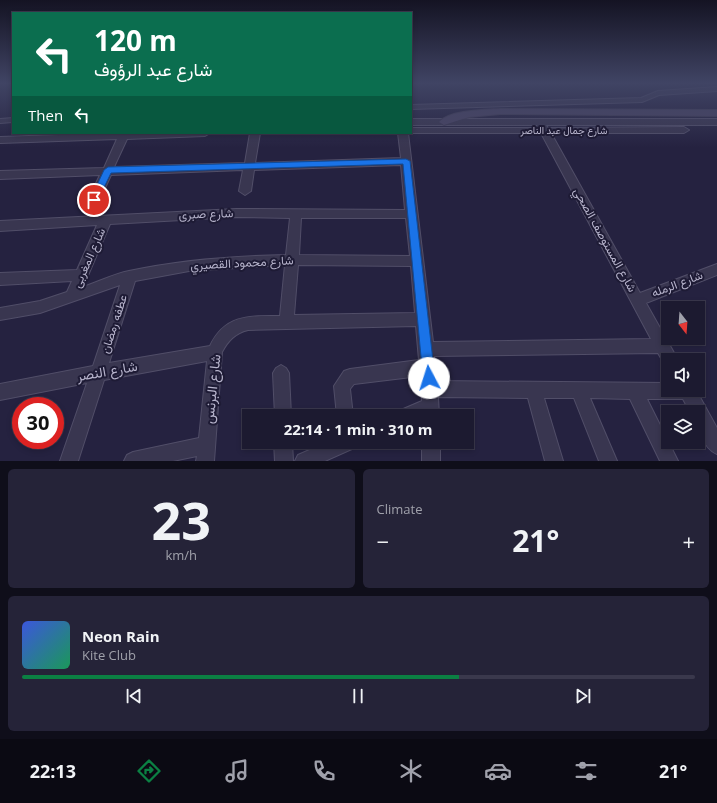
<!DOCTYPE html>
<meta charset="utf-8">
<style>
:root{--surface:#1c1a30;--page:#252338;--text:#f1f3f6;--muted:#a0a1ab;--line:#3a384c;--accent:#0b8043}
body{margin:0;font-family:"Open Sans",Vazirmatn,sans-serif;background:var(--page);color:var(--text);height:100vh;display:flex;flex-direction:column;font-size:15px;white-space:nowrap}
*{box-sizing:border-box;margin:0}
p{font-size:13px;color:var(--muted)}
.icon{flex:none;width:22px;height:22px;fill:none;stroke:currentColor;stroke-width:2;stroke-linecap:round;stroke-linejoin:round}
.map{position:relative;height:461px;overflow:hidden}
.panel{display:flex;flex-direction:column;gap:8px;padding:8px;background:#0f0e1a;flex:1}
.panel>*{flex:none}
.banner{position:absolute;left:12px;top:12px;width:400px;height:122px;border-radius:0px;box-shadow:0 2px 6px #0003,0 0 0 1px var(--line);background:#0b6e4f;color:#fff;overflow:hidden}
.needle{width:26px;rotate:163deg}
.tools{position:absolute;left:661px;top:301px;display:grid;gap:8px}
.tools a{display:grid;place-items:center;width:44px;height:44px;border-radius:0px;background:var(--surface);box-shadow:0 2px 6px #0003,0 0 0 1px var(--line);font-size:20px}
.speed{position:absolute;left:12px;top:397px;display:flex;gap:8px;font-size:20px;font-weight:700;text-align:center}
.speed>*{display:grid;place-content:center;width:52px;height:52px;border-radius:50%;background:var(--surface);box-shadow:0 2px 6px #0003,0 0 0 1px var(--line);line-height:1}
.speed .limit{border:6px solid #d22;background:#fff;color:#111}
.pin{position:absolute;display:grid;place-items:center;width:34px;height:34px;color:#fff;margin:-17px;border:2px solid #fff;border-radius:50%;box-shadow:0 1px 4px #0007}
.me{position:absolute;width:44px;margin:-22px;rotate:355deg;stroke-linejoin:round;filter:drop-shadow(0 0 3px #0008)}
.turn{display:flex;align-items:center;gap:14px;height:84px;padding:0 16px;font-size:18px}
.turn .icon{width:52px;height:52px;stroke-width:2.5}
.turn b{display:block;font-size:28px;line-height:34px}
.then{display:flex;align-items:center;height:38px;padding:0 16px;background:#0003;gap:8px;font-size:15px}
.big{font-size:30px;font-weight:700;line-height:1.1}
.panel .card{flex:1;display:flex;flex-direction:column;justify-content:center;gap:6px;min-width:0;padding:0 14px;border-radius:6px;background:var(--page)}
.panel .dial{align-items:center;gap:0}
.dial b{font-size:52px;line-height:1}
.song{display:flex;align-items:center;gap:12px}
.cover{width:48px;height:48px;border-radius:6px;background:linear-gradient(135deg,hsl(230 70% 55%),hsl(150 70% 35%))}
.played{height:4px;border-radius:2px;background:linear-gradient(90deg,var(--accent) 65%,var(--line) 65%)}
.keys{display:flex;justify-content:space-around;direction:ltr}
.heat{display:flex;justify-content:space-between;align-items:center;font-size:22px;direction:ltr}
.panel .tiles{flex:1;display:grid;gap:8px;grid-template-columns:1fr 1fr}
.card:last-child{grid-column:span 2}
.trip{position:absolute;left:242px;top:409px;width:232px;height:40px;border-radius:0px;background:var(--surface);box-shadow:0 2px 6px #0003,0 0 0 1px var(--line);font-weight:700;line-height:40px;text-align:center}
.dock{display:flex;height:64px;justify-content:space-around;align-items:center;background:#0b0a13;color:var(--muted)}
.dock .icon{width:28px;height:28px}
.dock .selected{color:var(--accent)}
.dock b{font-size:18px;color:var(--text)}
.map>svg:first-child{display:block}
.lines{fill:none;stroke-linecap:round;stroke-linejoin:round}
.service-casing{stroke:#514e68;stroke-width:2}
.minor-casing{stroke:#514e68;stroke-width:2}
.secondary-casing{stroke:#403d56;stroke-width:2}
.service{fill:#393650;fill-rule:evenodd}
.minor{fill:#393650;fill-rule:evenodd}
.secondary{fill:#494463;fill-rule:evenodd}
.route{fill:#1a73e8;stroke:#114b97}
.labels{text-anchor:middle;stroke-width:4;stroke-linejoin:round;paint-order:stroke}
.far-street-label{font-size:10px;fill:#b6b3cb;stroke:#1e1b35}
.street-label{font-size:12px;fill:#b6b3cb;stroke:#1e1b35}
.near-street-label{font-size:14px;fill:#b6b3cb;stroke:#1e1b35}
</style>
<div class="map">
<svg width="717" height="461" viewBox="0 0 717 461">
<rect width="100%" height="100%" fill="#252240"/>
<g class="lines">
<defs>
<g id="service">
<polygon points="717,87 717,91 659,95 642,102 411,109 411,105 641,98 658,91"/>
<polygon points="13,118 13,122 0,123 0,119"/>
</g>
<g id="minor">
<path d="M411 119H717V125H546L548 128 684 127 689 130 684 133H551L640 293 717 264V275L646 303 678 360H668V367L665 365 658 353 434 356 436 381 668 383V390H696L717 428V454C702 448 698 426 698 412H690L683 399H647L678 461H660L630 399 590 398 617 461H599L574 398H544L563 461H545L528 398 438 397 439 416H399L401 410 422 401 420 376 354 384 350 389 353 416H337L334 386 344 371 350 369 419 360 416 326 248 330C235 333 228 341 222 352L214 461H196L197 456 173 461H124L127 455 133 452 199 438 207 361 104 380 78 461H60L87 383 0 400V384L93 366 120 285 40 313 0 320V308L40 301 67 292 72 281 0 285V273L77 270 97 225 0 231V221L236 209 405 210 401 165 254 170 251 191 245 195 239 191 243 170 111 175 98 203 94 204 88 200 100 175 0 179V171L104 168 117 139 0 143V137L117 133H210L205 136 127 139 114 167 245 163 250 133H260L255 163 401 158 398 133H411V128H538L537 125H411ZM408 133H541L651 339 433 342ZM236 217 290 218 286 255C233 256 180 260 129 271 114 274 98 282 83 287L110 224ZM301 218H406L410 256 299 255ZM285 265 280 316C250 316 225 314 210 346L109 363 135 281 189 271ZM298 265 411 266 415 313 294 315Z"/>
<polygon points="281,365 286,368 289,373 291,416 275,416 273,373 276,368"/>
<polygon points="274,442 292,442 293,461 275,461"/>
<polygon points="328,442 357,442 354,448 325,461 295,461 298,455"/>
<rect x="422" y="442" width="18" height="19"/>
</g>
<path id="secondary" d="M500 109 717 110V116L500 114 469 117 444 125 439 122C450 110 484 110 500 109Z"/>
</defs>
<use href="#service" class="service-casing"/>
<use href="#minor" class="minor-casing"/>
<use href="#secondary" class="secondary-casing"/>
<use href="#service" class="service"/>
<use href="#minor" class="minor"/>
<use href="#secondary" class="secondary"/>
</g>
<linearGradient id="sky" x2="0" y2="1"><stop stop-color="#141323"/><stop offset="0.56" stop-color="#404464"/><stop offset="1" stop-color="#404464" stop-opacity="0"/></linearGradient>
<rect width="717" height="148" fill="url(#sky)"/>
<polygon class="route" points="406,159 410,161 435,378 433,382 429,384 425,382 423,378 403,164 111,173 97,202 94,203 90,200 104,170 108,167"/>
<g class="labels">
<g class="far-street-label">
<text x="564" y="134">شارع جمال عبد الناصر</text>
</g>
<g class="street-label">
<text transform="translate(206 214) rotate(-2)" y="4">شارع صبرى</text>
<text transform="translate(605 240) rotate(61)" y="4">شارع المستوصف الصحي</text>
<text transform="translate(89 258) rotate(-66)" y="4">شارع المغربى</text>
<text transform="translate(242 263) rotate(-3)" y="4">شارع محمود القصيري</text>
<text transform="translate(677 284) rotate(-21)" y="4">شارع الرمله</text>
<text transform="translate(114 324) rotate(-72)" y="4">عطفه رمضان</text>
</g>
<g class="near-street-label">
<text transform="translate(107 371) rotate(-10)" y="5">شارع النصر</text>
<text transform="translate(212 389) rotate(-84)" y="5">شارع البرنس</text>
</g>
</g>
</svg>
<div class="tools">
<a><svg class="needle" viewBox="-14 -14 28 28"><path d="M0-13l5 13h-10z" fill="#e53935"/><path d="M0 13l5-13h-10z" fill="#a0a1ab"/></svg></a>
<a><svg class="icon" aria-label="sound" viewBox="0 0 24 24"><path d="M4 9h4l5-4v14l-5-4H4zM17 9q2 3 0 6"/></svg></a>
<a><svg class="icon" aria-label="layers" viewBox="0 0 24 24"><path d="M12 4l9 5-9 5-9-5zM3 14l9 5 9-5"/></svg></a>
</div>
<div class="speed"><div class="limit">30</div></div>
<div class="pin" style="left:94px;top:200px;background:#d93025"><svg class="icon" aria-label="arrive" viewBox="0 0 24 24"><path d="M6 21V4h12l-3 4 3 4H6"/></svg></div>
<svg class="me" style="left:429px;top:378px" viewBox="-20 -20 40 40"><circle r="19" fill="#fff"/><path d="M0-13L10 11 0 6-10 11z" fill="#1a73e8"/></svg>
<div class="trip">22:14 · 1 min · 310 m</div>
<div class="banner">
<div class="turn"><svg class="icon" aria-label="left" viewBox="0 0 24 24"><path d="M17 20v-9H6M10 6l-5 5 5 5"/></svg><div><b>120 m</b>شارع عبد الرؤوف</div></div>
<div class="then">Then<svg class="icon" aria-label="left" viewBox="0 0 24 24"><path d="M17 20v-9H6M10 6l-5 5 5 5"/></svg></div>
</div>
</div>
<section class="panel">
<div class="tiles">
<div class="card dial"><b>23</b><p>km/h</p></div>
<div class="card"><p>Climate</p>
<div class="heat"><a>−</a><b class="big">21°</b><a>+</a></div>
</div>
<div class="card">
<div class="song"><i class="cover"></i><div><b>Neon Rain</b><p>Kite Club</p></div></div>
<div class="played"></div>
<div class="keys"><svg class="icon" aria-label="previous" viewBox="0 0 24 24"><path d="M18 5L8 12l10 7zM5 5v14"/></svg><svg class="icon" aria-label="pause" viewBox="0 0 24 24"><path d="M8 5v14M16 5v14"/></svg><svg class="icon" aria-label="next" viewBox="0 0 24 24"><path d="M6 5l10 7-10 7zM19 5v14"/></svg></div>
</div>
</div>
</section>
<nav class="dock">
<b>22:13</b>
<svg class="icon selected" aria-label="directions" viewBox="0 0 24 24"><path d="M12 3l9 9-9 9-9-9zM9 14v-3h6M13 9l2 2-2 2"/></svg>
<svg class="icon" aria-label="music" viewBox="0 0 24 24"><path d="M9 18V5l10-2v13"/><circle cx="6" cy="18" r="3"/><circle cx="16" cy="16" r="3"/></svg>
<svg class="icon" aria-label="phone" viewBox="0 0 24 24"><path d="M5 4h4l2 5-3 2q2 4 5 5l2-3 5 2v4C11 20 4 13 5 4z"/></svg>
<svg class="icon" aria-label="climate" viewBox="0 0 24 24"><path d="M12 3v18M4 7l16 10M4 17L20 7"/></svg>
<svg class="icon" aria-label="car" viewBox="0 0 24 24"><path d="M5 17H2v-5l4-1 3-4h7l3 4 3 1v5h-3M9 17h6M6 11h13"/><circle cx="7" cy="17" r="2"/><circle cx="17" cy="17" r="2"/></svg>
<svg class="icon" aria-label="filters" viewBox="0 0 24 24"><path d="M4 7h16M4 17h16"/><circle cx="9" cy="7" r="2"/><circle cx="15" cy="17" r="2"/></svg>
<b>21°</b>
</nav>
